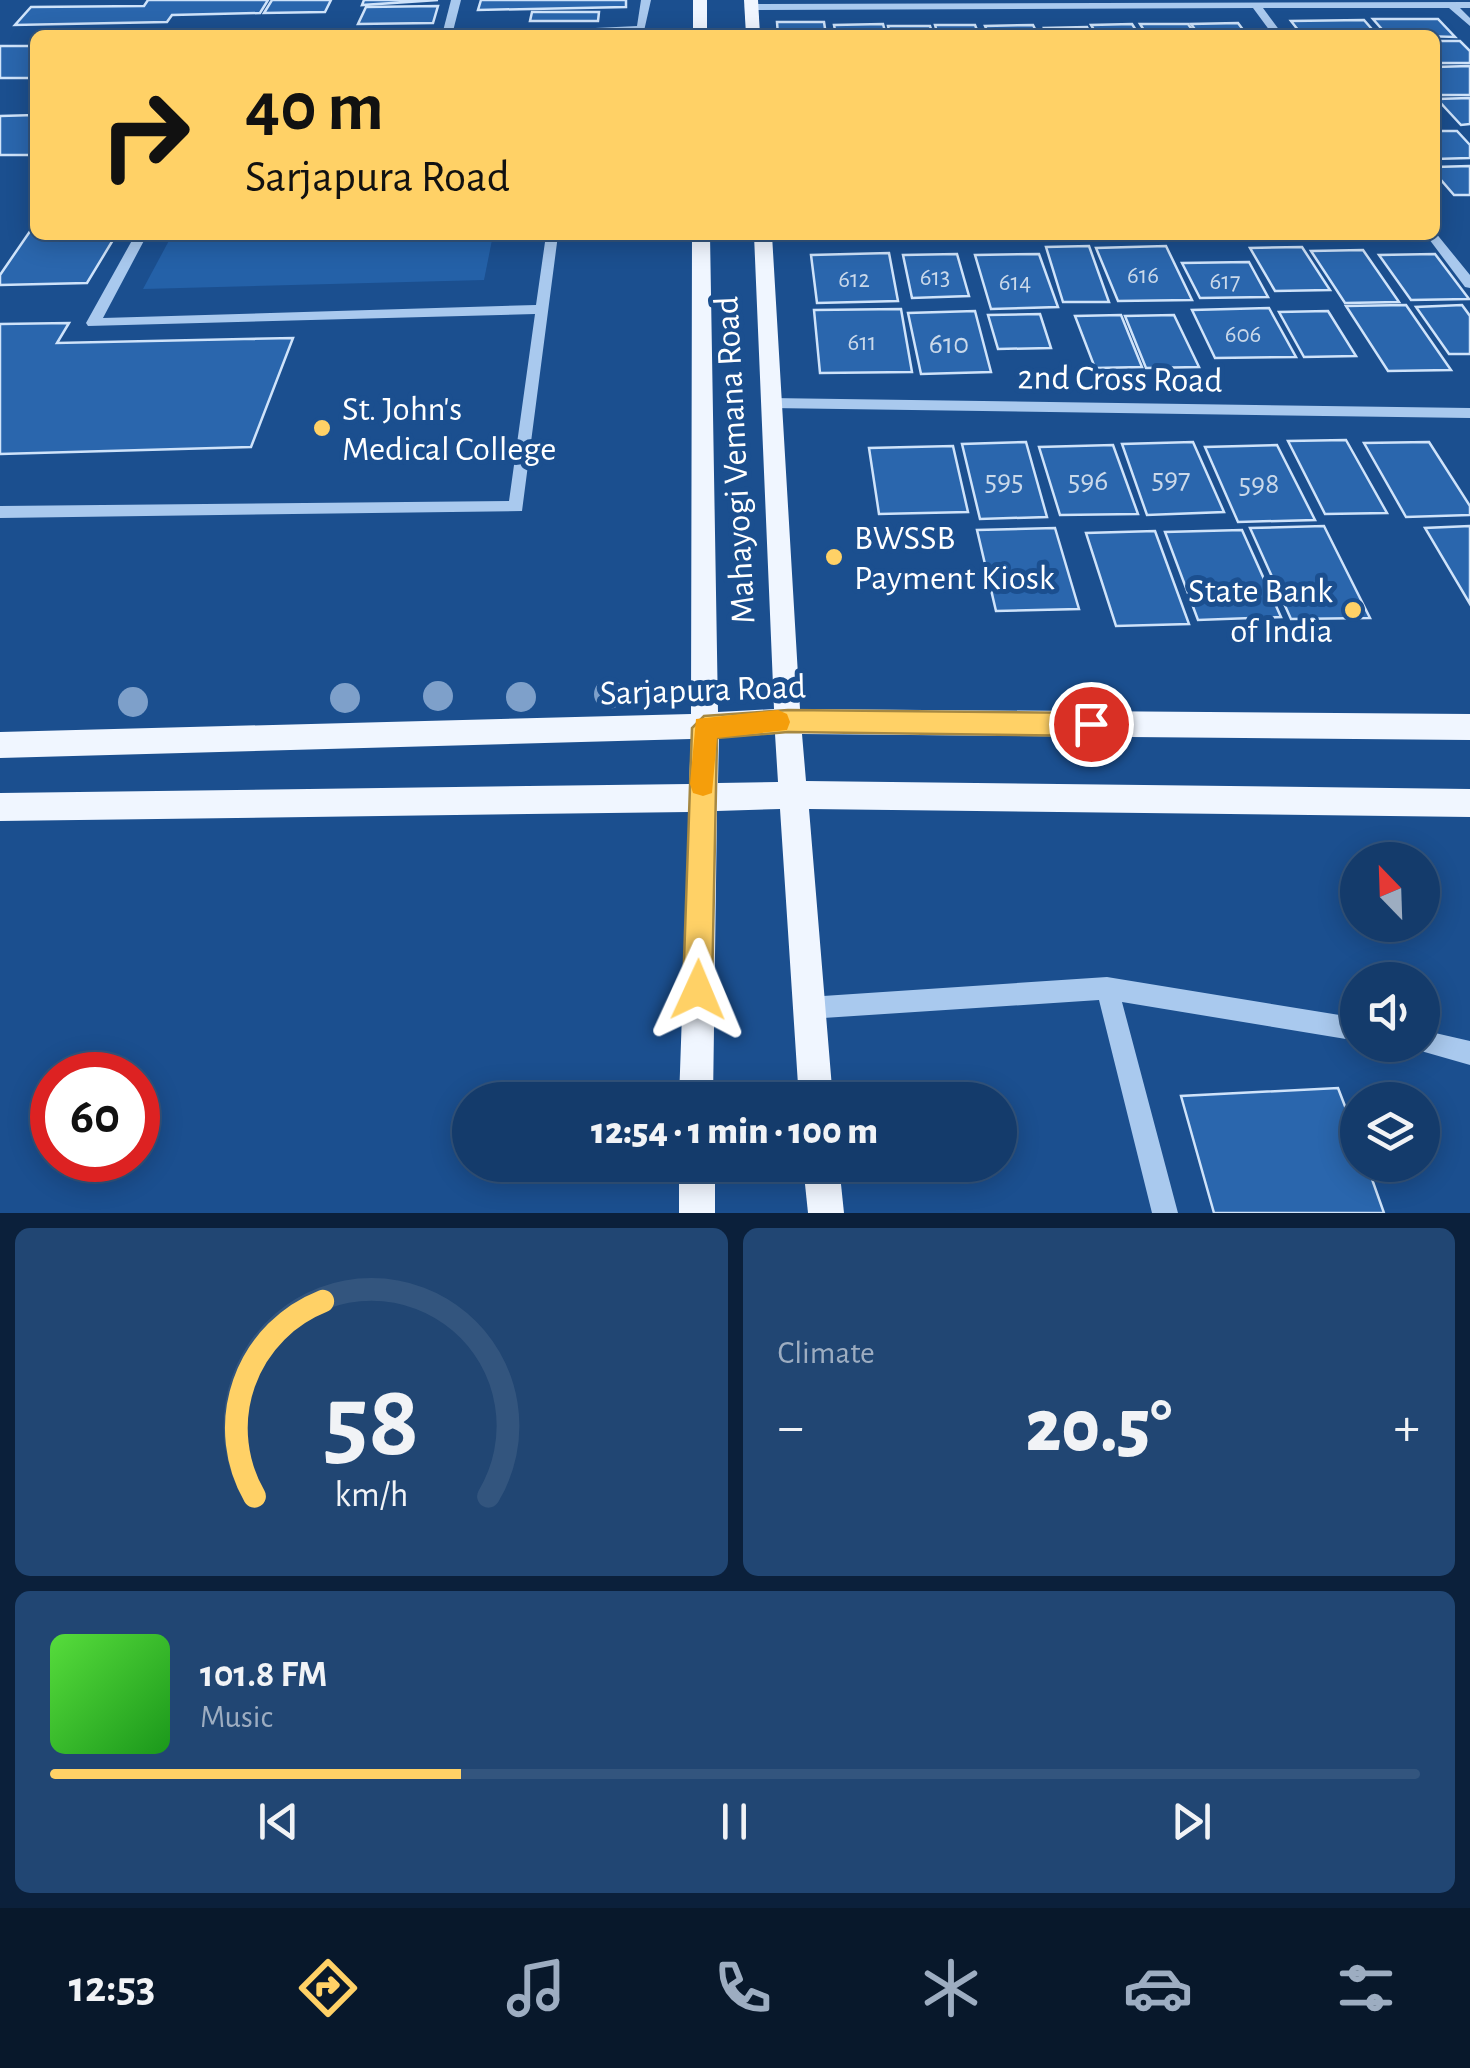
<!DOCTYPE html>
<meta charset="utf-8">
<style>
:root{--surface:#143b6b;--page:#214673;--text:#f1f3f6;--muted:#9dadc1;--line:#33557e;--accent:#ffd166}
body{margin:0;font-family:"Alegreya Sans",sans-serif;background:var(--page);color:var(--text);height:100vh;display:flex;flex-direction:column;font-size:38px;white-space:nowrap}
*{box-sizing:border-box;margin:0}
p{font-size:32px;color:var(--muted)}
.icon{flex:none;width:55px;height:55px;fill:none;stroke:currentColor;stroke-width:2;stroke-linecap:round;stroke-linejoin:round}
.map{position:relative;height:1213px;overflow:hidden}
.details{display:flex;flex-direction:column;gap:15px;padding:15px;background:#0b203b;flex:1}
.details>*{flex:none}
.hud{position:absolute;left:30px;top:30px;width:1410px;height:210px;border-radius:15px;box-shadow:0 5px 25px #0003,0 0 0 2px var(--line);background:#ffd166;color:#111;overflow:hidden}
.needle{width:65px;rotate:337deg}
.controls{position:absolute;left:1340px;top:842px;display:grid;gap:20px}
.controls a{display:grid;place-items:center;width:100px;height:100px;border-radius:50%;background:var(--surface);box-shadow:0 5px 25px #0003,0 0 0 2px var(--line);font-size:50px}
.speed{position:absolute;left:30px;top:1052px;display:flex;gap:20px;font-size:50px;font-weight:700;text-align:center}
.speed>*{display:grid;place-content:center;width:130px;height:130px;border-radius:50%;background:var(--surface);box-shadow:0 5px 25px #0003,0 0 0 2px var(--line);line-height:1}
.speed .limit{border:15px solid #d22;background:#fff;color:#111}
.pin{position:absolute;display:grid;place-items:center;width:85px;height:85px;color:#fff;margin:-42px;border:5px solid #fff;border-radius:50%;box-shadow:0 2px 10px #0007}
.me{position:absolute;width:110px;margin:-55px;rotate:1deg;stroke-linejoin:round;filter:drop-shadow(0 0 8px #0008)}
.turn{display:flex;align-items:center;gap:35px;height:210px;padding:0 50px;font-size:45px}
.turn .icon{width:130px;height:130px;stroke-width:2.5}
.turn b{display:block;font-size:70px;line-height:85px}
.big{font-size:75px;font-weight:800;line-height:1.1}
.details .tile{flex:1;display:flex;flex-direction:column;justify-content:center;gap:15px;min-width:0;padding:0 35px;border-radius:15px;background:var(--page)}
.details .dial{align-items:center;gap:0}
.dial svg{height:260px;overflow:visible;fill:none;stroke:var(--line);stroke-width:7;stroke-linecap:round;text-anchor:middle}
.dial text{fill:var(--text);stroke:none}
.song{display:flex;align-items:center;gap:30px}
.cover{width:120px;height:120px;border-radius:15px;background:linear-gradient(135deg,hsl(110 70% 55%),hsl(120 70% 35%))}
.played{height:10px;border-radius:5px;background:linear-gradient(90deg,var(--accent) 30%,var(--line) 30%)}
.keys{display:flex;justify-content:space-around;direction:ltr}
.heat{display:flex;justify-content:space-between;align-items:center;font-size:55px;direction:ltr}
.details .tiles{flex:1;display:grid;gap:15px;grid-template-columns:1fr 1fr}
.tile:last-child{grid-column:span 2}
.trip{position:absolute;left:452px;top:1082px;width:565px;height:100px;border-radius:50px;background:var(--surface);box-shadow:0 5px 25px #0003,0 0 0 2px var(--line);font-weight:800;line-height:100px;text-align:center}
.tab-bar{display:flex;height:160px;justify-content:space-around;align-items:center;background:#08182b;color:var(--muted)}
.tab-bar .icon{width:70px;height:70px}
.tab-bar .active{color:var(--accent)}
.tab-bar b{font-size:45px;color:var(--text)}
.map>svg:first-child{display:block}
.green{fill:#2461a8}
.building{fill:#2a66ad;stroke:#cfe3fa;stroke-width:2.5}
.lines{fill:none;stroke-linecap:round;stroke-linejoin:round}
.minor{fill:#a9c9ee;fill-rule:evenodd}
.major{fill:#f0f6ff;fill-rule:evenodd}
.tree{fill:#7ea0ca}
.route{fill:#ffd166;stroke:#a68842;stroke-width:2.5}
.slow{fill:#f59e0b}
.poi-dot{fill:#ffd166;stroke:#1b4f8f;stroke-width:4}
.labels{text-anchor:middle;stroke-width:10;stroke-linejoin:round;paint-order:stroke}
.far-number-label{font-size:25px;fill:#cad9ea}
.number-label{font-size:30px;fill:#cad9ea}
.street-label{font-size:35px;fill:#fff;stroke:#1b4f8f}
.poi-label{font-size:35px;fill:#fff;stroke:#1b4f8f;text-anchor:start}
</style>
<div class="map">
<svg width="1470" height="1213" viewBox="0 0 1470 1213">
<rect width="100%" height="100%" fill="#1b4f8f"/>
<polygon class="green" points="172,235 493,235 484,280 143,289"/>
<g class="building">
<polygon points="148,0 268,0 260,13 172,15 167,22 15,25 31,7 144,6"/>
<polygon points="272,0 331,0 325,12 264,13"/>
<polygon points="364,0 438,0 362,5"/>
<polygon points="481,0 626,0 626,7 478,10"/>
<polygon points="438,6 433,23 358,24 366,7"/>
<polygon points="532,12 599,12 598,21 530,21"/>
<polygon points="1373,19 1438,19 1455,37 1387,35"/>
<polygon points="1364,20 1377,35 1302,35 1291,21"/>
<polygon points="777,22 824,22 826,35 778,35"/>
<polygon points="1238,23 1247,35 1199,35 1191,24"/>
<polygon points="883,24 886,35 836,35 834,25"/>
<polygon points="1132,24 1139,35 1097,35 1091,25"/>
<polygon points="1140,24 1188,24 1196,35 1147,35"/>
<polygon points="935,25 975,25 979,35 938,35"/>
<polygon points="1033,25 1038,35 989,35 985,26"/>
<polygon points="888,26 930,26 933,35 890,35"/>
<polygon points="1087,27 1091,35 1047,35 1044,28"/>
<polygon points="1435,41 1460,41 1470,51 1470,63 1435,63"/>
<rect x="0" y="46" width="35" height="32"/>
<polygon points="1470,66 1470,95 1435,95 1435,67"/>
<polygon points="1470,98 1470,124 1461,125 1437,99"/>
<polygon points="35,115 35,155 0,155 0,116"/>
<polygon points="1435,131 1457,131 1470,145 1470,158 1435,159"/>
<polygon points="1470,166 1470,195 1454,195 1435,173 1435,167"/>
<polygon points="35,224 35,235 116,235 87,283 0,285 0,275"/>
<polygon points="1089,246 1109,302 1063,302 1046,247"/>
<polygon points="1166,246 1192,300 1118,301 1096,248"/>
<polygon points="1302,247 1330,290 1275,291 1250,248"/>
<polygon points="1363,250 1399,302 1345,303 1311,251"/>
<polygon points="889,253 898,301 817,303 811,255"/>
<polygon points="957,254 969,296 912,298 903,255"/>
<polygon points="1039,254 1058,307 991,309 975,255"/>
<polygon points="1435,254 1469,299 1411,300 1379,255"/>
<polygon points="1249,262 1268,297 1200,298 1182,263"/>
<polygon points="1406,305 1451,370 1388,371 1346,306"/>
<polygon points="1462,305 1470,316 1470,354 1449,354 1416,307"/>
<polygon points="1269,308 1296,357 1215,358 1192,310"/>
<polygon points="901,309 912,372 820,373 814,310"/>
<polygon points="975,311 991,372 921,374 908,313"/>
<polygon points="1328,311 1356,356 1304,357 1279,312"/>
<polygon points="1040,314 1051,348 998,349 988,315"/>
<polygon points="1121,315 1142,367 1095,368 1075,316"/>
<polygon points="1174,315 1199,367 1146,368 1125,316"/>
<polygon points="69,323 57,343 293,338 251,447 0,454 0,324"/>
<polygon points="1346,440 1387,513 1325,514 1288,441"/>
<polygon points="1026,442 1047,517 980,519 962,444"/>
<polygon points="1193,442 1224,512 1147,515 1122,444"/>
<polygon points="1429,442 1470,506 1470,515 1406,517 1364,443"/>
<polygon points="1113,445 1138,514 1060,515 1039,447"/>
<polygon points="1277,445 1315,520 1238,522 1205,447"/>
<polygon points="953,446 968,512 879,514 869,448"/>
<polygon points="1324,526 1370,618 1291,619 1250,528"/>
<polygon points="1470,526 1470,604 1425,528"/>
<polygon points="1055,528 1079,609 996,611 977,530"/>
<polygon points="1242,530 1281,617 1198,620 1165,532"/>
<polygon points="1155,531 1189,624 1116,626 1086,533"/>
<polygon points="1338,1088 1358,1140 1358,1165 1367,1165 1384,1213 1214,1213 1181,1096"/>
</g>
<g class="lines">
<g class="minor">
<polygon points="451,0 461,0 452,35 442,35"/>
<polygon points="641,0 651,0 644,31 507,35 512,32 637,26"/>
<polygon points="1470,2 1470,8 1460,8 1470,18 1470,26 1449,8 1263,8 1283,35 1273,35 1253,8 752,10 747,7 752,4"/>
<polygon points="1435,232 1470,275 1470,288 1465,287 1426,235 1435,235"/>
<polygon points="135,235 147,235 103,318 536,305 546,235 558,235 522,511 0,518 0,506 509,501 535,314 88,326 86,323"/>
<polygon points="770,398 1470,408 1470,418 770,408 763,403"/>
<polygon points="1107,977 1358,1018 1358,1041 1122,1002 1178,1213 1152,1213 1099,1000 808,1019 800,1016 797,1008 800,1000 808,997"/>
<polygon points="1422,1030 1470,1041 1470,1065 1414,1049 1412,1045 1422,1045"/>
</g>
<g class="major">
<rect x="693" y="0" width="14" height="35"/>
<polygon points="744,0 758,0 760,35 746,35"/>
<path d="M692 235H710L718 712 774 709 754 235H772L800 709 1470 714V740L802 734 806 781 1470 789V817L809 809 833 1100H799L780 809 717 811 713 1100H679L689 812 0 821V793L689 784 691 739 0 758V732L691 714ZM775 734 778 782 718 783 719 738Z"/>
<rect x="679" y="1165" width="36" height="48"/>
<polygon points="803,1165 839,1165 844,1213 808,1213"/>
</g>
</g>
<g class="tree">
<circle cx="609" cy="694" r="15"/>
<circle cx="438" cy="696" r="15"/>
<circle cx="521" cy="697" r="15"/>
<circle cx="345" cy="698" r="15"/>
<circle cx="133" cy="702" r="15"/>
</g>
<polygon class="route" points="788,710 1091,713 1104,724 1091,736 788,732 717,738 712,990 708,1001 698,1005 687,1001 683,990 692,728 704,716"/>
<polygon class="slow" points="778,710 787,714 790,722 787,730 717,738 712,793 703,796 693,793 690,784 696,719"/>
<g class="poi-dot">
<circle cx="322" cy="428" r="10"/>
<circle cx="834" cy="557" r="10"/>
<circle cx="1353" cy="610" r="10"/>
</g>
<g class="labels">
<g class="far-number-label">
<text x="1143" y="283">616</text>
<text x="935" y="285">613</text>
<text x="854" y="287">612</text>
<text x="1225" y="289">617</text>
<text x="1015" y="290">614</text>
<text x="1243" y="342">606</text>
<text x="862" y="350">611</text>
</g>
<g class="number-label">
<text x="949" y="353">610</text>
<text x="1171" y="488">597</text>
<text x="1004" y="490">595</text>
<text x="1088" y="490">596</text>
<text x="1259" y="493">598</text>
</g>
<g class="street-label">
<text transform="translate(1120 378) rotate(1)" y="12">2nd Cross Road</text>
<text transform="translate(734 460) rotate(-93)" y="12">Mahayogi Vemana Road</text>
<text transform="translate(703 689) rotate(-2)" y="12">Sarjapura Road</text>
</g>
<g class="poi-label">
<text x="342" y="420">St. John's<tspan x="342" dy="40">Medical College</tspan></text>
<text x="854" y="549">BWSSB<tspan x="854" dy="40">Payment Kiosk</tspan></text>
<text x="1333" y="602" text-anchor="end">State Bank<tspan x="1333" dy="40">of India</tspan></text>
</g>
</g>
</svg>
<div class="controls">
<a><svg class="needle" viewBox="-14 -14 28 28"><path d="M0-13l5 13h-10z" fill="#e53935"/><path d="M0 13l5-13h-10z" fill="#9dadc1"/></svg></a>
<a><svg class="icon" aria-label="sound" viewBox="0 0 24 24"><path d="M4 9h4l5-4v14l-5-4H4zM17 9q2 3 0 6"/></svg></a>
<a><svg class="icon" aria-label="layers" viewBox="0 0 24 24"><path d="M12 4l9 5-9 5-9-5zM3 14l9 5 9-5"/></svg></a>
</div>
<div class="speed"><div class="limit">60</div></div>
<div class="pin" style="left:1091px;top:724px;background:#d93025"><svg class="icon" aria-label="arrive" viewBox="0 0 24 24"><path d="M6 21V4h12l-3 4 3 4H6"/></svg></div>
<svg class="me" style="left:698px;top:990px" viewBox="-20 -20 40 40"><path d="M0-17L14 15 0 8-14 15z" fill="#ffd166" stroke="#fff" stroke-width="4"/></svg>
<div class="trip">12:54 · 1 min · 100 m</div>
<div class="hud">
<div class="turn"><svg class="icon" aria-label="right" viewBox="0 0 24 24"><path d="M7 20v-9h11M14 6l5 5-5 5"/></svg><div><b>40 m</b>Sarjapura Road</div></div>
</div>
</div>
<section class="details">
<div class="tiles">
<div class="tile dial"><svg viewBox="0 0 100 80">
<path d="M14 69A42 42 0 1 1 86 69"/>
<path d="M14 69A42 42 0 0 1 35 9" stroke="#ffd166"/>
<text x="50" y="56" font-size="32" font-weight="700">58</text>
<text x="50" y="72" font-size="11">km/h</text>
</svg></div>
<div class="tile"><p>Climate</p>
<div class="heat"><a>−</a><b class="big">20.5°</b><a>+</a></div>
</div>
<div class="tile">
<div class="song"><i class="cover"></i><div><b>101.8 FM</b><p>Music</p></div></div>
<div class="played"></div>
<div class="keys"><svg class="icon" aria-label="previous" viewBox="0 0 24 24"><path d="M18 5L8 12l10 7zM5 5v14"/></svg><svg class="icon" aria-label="pause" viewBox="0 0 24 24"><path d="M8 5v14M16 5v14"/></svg><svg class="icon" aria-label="next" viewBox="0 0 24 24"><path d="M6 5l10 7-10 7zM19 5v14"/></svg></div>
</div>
</div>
</section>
<nav class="tab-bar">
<b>12:53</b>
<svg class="icon active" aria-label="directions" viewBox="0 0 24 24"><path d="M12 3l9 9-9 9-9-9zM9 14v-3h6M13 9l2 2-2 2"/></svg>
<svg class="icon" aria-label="music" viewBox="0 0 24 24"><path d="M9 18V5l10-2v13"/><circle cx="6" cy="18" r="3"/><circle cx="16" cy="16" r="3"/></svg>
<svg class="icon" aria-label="phone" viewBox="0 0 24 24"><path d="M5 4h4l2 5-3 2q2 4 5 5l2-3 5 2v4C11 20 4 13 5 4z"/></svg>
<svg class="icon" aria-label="climate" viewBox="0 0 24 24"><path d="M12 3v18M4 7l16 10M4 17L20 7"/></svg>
<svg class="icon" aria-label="car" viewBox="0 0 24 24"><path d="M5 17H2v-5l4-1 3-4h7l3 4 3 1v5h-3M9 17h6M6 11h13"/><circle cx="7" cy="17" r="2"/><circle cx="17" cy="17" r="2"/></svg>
<svg class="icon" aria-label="filters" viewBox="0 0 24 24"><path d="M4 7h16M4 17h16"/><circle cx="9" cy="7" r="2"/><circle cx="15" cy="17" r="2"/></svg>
</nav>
